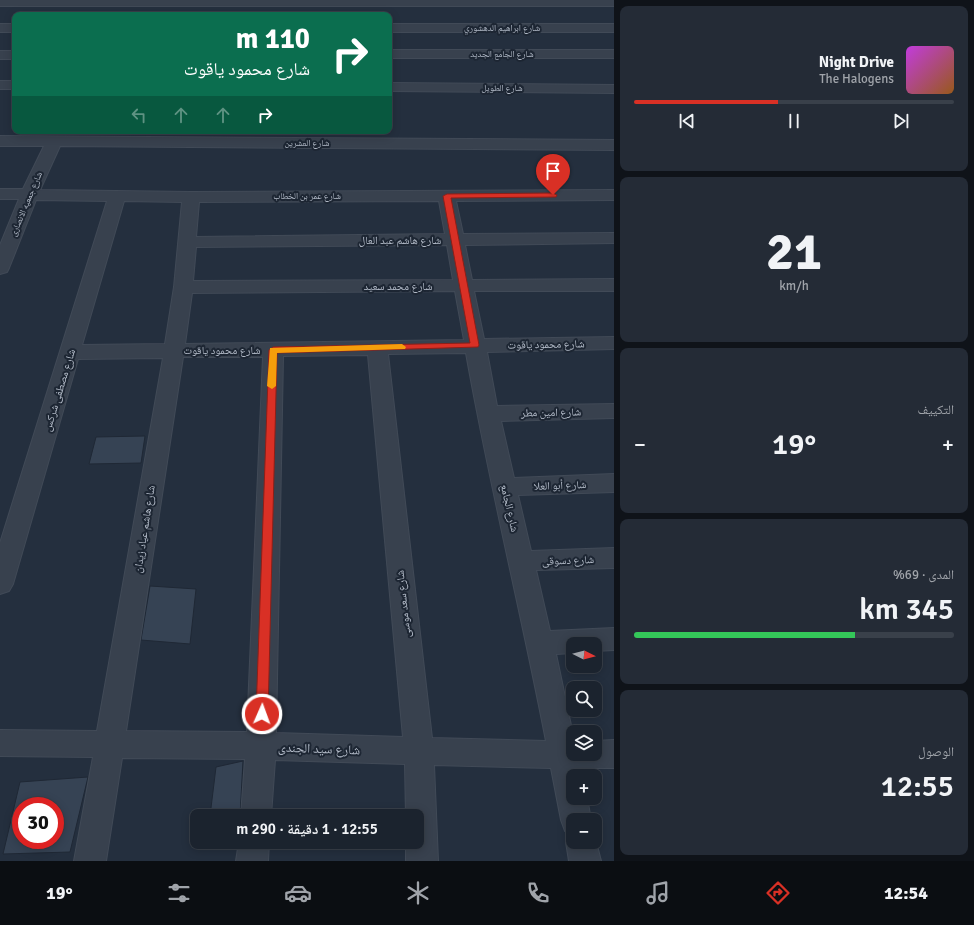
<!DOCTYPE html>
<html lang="ar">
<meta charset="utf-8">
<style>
:root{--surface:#1b232e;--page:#242b36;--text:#f1f3f6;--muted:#a0a4aa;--line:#39404a;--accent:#d93025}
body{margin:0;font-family:Signika,"Noto Naskh Arabic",sans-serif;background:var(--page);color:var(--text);direction:rtl;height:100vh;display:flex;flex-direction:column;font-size:15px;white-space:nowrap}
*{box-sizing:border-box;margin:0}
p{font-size:13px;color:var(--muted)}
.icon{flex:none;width:22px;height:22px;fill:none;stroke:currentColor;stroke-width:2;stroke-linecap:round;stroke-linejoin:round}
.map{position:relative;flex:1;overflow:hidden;direction:ltr}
.panel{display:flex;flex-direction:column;gap:6px;padding:6px;background:#0f1319;width:360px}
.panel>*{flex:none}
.banner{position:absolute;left:12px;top:12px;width:380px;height:122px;border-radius:8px;box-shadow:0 2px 10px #0003,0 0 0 1px var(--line);direction:rtl;background:#0b6e4f;color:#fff;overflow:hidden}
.needle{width:26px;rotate:96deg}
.tools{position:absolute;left:566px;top:637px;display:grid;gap:8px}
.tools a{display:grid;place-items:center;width:36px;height:36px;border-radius:8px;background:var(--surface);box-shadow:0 2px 10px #0003,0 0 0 1px var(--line);font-size:20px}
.speed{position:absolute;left:12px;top:797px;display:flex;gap:8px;font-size:20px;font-weight:700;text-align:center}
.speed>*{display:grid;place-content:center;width:52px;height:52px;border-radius:50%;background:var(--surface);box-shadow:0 2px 10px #0003,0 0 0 1px var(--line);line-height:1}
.speed .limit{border:6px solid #d22;background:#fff;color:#111}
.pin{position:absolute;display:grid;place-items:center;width:34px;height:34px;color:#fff;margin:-41px -17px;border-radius:50% 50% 50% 0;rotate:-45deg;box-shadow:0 0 4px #0007}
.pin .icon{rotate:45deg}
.me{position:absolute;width:44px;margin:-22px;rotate:2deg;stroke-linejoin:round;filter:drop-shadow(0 0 3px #0008)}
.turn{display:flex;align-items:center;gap:14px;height:84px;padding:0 16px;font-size:18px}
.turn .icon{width:52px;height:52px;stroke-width:2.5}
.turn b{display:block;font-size:28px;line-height:34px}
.lanes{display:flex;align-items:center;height:38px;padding:0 16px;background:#0003;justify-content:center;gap:20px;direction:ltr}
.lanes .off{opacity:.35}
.big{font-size:30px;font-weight:600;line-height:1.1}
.panel .widget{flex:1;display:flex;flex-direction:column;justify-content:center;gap:6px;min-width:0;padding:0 14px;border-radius:8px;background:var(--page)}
.panel .dial{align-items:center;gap:0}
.dial b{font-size:52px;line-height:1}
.song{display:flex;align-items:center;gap:12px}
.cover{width:48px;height:48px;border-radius:6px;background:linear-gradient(135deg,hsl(290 70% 55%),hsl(30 70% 35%))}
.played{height:4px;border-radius:2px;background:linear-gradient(90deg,var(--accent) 45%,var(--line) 45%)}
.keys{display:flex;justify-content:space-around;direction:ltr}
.heat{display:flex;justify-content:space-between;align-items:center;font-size:22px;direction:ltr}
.charge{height:6px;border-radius:3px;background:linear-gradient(90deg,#34c759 69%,var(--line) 0)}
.trip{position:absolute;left:190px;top:809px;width:234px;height:40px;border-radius:8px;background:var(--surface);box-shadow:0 2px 10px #0003,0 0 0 1px var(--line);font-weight:600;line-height:40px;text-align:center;direction:rtl}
.menu{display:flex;height:64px;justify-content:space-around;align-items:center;background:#0b0e12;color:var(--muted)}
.menu .icon{width:28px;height:28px}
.menu .current{color:var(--accent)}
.menu b{font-size:18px;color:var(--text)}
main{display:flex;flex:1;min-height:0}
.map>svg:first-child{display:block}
.building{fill:#364354;stroke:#1f2835;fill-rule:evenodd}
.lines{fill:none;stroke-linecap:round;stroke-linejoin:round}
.minor-casing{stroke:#414a57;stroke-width:2}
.minor{fill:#38414e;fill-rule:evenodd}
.route{fill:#d93025;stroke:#8d1f18}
.slow{fill:#f59e0b}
.labels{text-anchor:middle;stroke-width:4;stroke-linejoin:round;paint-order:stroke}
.far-street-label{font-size:9px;fill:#b4bcc9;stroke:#1d2633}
.street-label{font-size:11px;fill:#b4bcc9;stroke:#1d2633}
.near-street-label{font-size:13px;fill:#b4bcc9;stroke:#1d2633}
</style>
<main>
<section class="panel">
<div class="widget">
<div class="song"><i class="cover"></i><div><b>Night Drive</b><p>The Halogens</p></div></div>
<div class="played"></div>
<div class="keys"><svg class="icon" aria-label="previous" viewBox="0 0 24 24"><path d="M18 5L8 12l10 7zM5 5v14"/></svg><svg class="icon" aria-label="pause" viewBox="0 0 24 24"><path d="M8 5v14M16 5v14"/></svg><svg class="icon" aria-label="next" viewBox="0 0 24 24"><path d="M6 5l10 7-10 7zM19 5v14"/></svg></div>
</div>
<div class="widget dial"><b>21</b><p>km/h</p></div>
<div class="widget"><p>التكييف</p>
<div class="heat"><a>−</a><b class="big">19°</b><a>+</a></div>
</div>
<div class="widget"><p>المدى · 69%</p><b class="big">345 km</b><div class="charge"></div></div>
<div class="widget"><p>الوصول</p><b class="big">12:55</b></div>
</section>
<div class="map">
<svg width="614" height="861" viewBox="0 0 614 861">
<rect width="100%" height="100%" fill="#242f3e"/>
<g class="building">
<polygon points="145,436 141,463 89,464 96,437"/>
<polygon points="150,586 196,589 190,644 141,640"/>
<polygon points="243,761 240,816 210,816 216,767"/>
<path d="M88 777 70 852 3 854 20 782ZM21 806H55V840H21Z"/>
</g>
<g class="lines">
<defs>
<g id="minor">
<rect x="0" y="0" width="614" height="6"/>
<rect x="0" y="24" width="15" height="8"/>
<rect x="389" y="24" width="225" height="8"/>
<rect x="389" y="50" width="225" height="8"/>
<rect x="0" y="51" width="15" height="8"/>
<rect x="0" y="81" width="15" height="8"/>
<polygon points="389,83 614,85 614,93 389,91"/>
<path d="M0 136 614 140V150L60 146 40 190 191 192 614 190V200L456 201 463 234 614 233V243L465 245 472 280 614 279V291H474L484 339 614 337V349L487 352 497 406 614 404V418L501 421 514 478 614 474V492L518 495 531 551 614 548V568L536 570 550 631 614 628V650L595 651V644H573V653L556 654 573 735V754H595V741L614 740V768H580L582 776H573V798H587L591 820H573V842H595V838L601 861H569L566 842 570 832 565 831 561 820 551 768 434 765 438 861H406V842H417V816H406L405 764 275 760 271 816H241L245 759 122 758 106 861H74L93 757 0 756V730L97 731 163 358 78 359 13 584 9 591 0 594V543L107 201 36 200 9 268 7 272 0 274V245L19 199H0V189H23L44 146H0ZM124 201 182 202 174 287 165 344 82 345ZM439 201 445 234 196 237 199 202ZM447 245 453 280 193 281 196 247ZM455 291 464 340 185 344 192 293ZM466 353C489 483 521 611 546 741L432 738 388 354ZM368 355 403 737 276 733 283 356ZM183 357H263L247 732 126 731Z"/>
<polygon points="239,842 269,842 268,861 236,861"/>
</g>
</defs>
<use href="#minor" class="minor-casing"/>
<use href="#minor" class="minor"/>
</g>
<polygon class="route" points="553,193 557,195 556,197 451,198 479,345 478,347 277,353 268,714 266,718 262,720 258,718 256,714 269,350 273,347 470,343 443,196 447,194"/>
<polygon class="slow" points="402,344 406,347 405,349 277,353 276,386 272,389 267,386 270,348"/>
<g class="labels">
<g class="far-street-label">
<text x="502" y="31">شارع ابراهيم الدهشوري</text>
<text x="502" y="57">شارع الجامع الجديد</text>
<text x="502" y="91">شارع الطويل</text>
<text x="307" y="146">شارع العشرين</text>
<text x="307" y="199">شارع عمر بن الخطاب</text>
<text transform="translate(26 204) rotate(-67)" y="3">شارع جمعيه الانصارى</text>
</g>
<g class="street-label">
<text x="400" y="244">شارع هاشم عبد العال</text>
<text x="398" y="290">شارع محمد سعيد</text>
<text transform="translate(546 344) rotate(-1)" y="4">شارع محمود ياقوت</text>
<text x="222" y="354">شارع محمود ياقوت</text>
<text transform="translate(59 390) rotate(-73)" y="4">شارع مصطفى شركس</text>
<text transform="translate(551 412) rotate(-1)" y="4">شارع امين مطر</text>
<text transform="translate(560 485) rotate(-2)" y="4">شارع أبو العلا</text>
<text transform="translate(510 508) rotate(77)" y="4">شارع الجامع</text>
<text transform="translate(144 529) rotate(-81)" y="4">شارع هاشم عياد زيدان</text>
<text transform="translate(568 560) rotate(-2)" y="4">شارع دسوقى</text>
<text transform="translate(403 604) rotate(-96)" y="4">شارع سعد موسى</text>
</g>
<g class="near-street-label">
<text transform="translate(319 748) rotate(2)" y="5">شارع سيد الجندى</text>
</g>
</g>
</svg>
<div class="tools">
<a><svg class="needle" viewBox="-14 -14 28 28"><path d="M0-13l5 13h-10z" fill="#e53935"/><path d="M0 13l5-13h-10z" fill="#a0a4aa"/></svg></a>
<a><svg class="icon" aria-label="search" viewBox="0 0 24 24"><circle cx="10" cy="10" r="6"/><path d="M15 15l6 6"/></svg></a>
<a><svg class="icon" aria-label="layers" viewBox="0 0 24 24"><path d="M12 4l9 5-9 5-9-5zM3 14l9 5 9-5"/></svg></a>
<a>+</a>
<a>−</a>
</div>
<div class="speed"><div class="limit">30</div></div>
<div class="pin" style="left:553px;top:195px;background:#d93025"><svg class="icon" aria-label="arrive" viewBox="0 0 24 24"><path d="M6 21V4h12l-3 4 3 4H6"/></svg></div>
<svg class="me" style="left:262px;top:714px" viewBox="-20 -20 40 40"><circle r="17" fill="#d93025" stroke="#fff" stroke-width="3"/><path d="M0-11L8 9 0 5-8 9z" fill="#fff"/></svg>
<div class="trip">12:55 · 1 دقيقة · 290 m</div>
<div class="banner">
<div class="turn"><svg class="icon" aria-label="right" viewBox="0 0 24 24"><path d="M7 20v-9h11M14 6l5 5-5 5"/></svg><div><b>110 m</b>شارع محمود ياقوت</div></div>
<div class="lanes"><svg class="icon off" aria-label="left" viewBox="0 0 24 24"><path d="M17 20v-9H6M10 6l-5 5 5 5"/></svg><svg class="icon off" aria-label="ahead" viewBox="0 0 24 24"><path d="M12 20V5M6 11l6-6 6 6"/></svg><svg class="icon off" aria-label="ahead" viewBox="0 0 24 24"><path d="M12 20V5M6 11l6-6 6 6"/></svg><svg class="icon" aria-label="right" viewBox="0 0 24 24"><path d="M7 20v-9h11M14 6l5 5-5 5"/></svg></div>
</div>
</div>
</main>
<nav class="menu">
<b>12:54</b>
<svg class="icon current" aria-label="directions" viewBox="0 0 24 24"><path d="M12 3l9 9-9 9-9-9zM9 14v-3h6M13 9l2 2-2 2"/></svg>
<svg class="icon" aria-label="music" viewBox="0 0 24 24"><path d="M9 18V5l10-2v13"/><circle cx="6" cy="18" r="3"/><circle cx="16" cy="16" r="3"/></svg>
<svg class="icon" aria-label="phone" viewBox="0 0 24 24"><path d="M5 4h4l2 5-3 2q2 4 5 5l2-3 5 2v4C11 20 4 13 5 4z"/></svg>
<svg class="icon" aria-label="climate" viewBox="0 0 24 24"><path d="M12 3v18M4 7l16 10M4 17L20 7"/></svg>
<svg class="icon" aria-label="car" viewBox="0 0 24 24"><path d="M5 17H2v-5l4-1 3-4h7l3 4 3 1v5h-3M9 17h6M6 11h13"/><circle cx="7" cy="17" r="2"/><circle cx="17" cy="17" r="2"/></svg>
<svg class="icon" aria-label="filters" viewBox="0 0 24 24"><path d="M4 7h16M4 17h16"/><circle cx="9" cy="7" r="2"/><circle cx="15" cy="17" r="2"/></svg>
<b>19°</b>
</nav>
